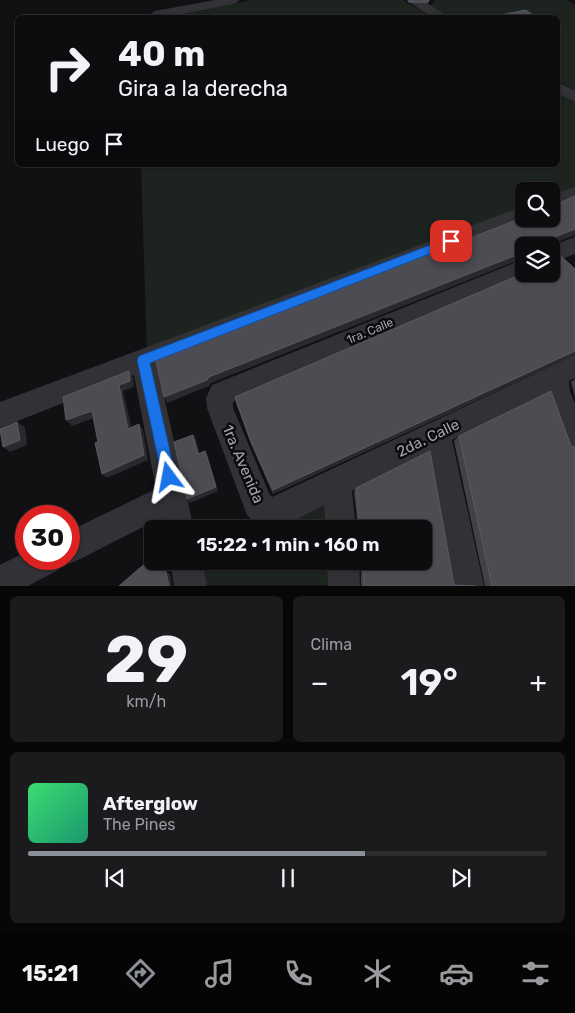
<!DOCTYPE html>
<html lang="es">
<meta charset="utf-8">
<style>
:root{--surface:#0d0c0e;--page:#1b1a1c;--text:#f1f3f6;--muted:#9a9b9e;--line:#2d2c2e;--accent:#8c9099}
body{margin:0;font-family:Rubik,sans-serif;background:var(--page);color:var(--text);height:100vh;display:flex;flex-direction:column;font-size:19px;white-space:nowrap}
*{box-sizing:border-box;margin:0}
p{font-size:16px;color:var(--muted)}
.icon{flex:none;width:28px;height:28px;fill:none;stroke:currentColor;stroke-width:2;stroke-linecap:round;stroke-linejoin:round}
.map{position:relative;height:586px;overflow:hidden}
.panel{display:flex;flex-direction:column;gap:10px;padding:10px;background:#070708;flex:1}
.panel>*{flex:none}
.top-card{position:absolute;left:15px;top:15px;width:545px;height:152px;border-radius:8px;box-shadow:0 1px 4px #0004,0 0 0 1px var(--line);background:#0d0c0e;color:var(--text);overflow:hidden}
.tools{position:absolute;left:515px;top:182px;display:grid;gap:10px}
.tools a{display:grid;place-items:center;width:45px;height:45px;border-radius:8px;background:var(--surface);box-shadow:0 1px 4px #0004,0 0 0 1px var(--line);font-size:25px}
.speed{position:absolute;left:15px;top:505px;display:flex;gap:10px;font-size:25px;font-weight:700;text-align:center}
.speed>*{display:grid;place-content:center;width:65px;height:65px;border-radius:50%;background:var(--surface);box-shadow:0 1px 4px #0004,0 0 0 1px var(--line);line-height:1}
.speed .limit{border:8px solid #d22;background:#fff;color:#111}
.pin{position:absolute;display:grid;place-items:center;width:42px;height:42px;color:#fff;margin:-21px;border-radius:10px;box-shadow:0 2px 8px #0006}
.me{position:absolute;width:55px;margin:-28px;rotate:347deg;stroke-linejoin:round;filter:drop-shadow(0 0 4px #0008)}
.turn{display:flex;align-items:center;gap:18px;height:105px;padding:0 20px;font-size:22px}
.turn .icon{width:65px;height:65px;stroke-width:2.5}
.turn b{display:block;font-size:35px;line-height:42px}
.then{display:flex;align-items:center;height:48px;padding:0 20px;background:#0003;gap:10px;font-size:19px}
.big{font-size:38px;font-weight:600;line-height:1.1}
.panel .tile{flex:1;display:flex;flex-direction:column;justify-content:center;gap:8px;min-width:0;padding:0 18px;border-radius:8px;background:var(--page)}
.panel .dial{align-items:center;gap:0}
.dial b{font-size:65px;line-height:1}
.song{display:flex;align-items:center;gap:15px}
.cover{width:60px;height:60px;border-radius:8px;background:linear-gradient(135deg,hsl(140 70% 55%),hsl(160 70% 35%))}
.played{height:5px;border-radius:2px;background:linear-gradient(90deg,var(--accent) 65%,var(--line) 65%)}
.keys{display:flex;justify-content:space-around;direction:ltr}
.heat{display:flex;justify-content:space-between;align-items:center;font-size:28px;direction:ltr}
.panel .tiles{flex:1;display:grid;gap:10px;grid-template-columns:1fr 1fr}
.tile:last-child{grid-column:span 2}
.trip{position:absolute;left:144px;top:520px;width:288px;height:50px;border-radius:8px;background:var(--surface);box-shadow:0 1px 4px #0004,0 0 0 1px var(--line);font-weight:600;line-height:50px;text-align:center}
.menu{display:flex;height:80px;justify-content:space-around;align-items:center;background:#050506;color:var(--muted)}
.menu .icon{width:35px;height:35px}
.menu .selected{color:var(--accent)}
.menu b{font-size:22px;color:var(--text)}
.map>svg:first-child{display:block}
.green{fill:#1d241f}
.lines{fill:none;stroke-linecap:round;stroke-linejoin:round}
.minor{fill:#323136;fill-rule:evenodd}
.major{fill:#4e4d55;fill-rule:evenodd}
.wall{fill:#424147}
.shaded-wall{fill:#2a292d}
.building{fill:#4d4c53;stroke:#5a5962}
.route{fill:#1a73e8;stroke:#114b97}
.labels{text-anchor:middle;stroke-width:5;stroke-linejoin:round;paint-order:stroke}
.street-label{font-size:12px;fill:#a2a2b2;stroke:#0c0b0c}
.near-street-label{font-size:15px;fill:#a2a2b2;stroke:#0c0b0c}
</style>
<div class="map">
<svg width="575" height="586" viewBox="0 0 575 586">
<rect width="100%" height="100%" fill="#111012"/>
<g class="green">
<polygon points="251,0 403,0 432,17 163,18"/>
<polygon points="435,0 567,0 575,5 575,91 558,81 558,18 448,17 430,7"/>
<polygon points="558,92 575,102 575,191 551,200 551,191 524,191 524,211 147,355 141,165 558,165"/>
<polygon points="329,495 336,529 266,529"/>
<polygon points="206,561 338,561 340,585 199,585 193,568"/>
</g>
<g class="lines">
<g class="minor">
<polygon points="215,0 240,0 234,4 162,18 150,18 149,15 155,11"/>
<polygon points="411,0 423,0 449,18 433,18 412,4"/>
<polygon points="558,82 575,91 575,102 558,93"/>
<polygon points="575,187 575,200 551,210 551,195"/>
<polygon points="524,206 524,219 529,219 157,366 194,529 163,529 161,518 80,559 69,564 62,561 58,570 28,586 0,586 0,565 26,552 26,559 69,559 69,531 156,489 134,375 0,428 0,402"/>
<polygon points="575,237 575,254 551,263 551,246"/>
<path d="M524 259V274H530L233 402V408L269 493 272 497 575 355V378L569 381 570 391 575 404V454L565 450 545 394 452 440 484 586H451L427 453 352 491 356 529H326L324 505C311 511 280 531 266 529 257 527 253 521 247 515L207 408 206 398 212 385Z"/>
<polygon points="170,561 202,561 207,586 174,586"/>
<polygon points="327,561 359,561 360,586 328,586"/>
</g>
<polygon class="major" points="407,0 430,0 428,3 409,3"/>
</g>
<g class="wall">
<polygon points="505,14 537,18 504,18"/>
<polygon points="556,257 575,269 575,355 273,494 251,444 236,403 235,397 551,274"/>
<polygon points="575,379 575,397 571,382"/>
<polygon points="459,436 571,446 575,586 485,586 454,441"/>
<polygon points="430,451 454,585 476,586 361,586 361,561 422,561 422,529 346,529 347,528 358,528 354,492 356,488"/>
</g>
<g class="shaded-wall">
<polygon points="575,229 575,235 547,246 545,241"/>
<polygon points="524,252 524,258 211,383 209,386 167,403 164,397 209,377"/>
<polygon points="575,351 575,355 273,494 273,490"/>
<polygon points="129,371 133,378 134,387 123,391 133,434 128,429 119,385"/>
<polygon points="92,411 97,417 72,426 66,420"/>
<polygon points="17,422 25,427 27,445 10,452 3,447"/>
<polygon points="139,424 143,430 148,460 107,478 102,474"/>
<polygon points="193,435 196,440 201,458 198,454"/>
<polygon points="205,451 208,456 218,491 190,503 187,499"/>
<polygon points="148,561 170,574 172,586 169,586"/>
</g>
<g class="building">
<polygon points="526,10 537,18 510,18 505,14"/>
<polygon points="575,196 575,229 545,241 551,246 524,246 524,252 209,377 207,380 164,397 156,361 524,217 524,219 551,219 551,200 554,199 555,203 557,204"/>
<polygon points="551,247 555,250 556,257 561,256 575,269 575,351 273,490 250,439 235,397 524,273 551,274"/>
<polygon points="129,371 130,381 119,385 128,429 139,424 144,455 102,474 95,443 98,442 92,411 66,420 63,397"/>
<polygon points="551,391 571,446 575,447 575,586 492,586 459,436"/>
<polygon points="17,422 20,440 3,447 0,429"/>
<polygon points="193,435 198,454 205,451 216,487 187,499 174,442"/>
<polygon points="430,451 454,585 476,586 364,586 363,561 422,561 422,529 347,529 347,528 358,528 360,526 356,488"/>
<polygon points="148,561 166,572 169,586 119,586"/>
</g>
<polygon class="route" points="451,237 456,241 455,244 150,363 176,477 174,482 169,484 163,482 137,360 139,356"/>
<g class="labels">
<g class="street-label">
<text transform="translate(370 331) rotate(-23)" y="4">1ra. Calle</text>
</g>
<g class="near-street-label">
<text transform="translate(428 438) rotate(-26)" y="5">2da. Calle</text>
<text transform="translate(243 464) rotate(67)" y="5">1ra. Avenida</text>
</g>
</g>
</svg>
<div class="tools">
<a><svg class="icon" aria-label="search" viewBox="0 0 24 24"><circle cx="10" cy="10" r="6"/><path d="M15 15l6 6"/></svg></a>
<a><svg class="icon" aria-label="layers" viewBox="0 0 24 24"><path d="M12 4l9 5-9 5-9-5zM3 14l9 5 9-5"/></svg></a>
</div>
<div class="speed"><div class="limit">30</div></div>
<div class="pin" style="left:451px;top:241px;background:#d93025"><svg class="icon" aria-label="arrive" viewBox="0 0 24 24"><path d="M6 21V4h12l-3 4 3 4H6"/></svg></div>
<svg class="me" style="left:169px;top:477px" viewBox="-20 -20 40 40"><path d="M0-17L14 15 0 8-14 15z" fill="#1a73e8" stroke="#fff" stroke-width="4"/></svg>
<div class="trip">15:22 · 1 min · 160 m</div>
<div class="top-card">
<div class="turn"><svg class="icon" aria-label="right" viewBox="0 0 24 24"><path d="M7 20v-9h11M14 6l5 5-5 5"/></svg><div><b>40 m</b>Gira a la derecha</div></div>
<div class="then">Luego<svg class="icon" aria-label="arrive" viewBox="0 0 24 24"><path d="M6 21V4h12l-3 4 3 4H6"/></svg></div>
</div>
</div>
<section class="panel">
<div class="tiles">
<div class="tile dial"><b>29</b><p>km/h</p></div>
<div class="tile"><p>Clima</p>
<div class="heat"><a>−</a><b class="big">19°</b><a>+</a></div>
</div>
<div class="tile">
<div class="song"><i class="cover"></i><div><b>Afterglow</b><p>The Pines</p></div></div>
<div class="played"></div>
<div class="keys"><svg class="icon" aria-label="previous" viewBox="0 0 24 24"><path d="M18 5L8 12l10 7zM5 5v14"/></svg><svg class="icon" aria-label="pause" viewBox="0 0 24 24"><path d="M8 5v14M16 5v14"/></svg><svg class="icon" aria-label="next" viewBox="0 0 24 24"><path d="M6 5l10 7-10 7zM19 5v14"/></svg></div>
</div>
</div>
</section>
<nav class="menu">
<b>15:21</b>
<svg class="icon selected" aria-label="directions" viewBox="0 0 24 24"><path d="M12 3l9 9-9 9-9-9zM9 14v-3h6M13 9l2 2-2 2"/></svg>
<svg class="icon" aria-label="music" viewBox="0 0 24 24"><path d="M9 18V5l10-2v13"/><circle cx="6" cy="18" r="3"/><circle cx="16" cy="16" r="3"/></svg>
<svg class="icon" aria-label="phone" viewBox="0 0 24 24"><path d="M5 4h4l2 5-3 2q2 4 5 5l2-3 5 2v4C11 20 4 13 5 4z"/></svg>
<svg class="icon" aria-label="climate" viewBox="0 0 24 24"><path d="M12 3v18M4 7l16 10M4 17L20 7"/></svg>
<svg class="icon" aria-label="car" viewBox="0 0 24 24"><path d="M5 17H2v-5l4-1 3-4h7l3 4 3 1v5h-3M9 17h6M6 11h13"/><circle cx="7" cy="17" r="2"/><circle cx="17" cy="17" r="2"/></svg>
<svg class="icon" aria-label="filters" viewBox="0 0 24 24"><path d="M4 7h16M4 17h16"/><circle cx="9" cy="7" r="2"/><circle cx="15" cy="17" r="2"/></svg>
</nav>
